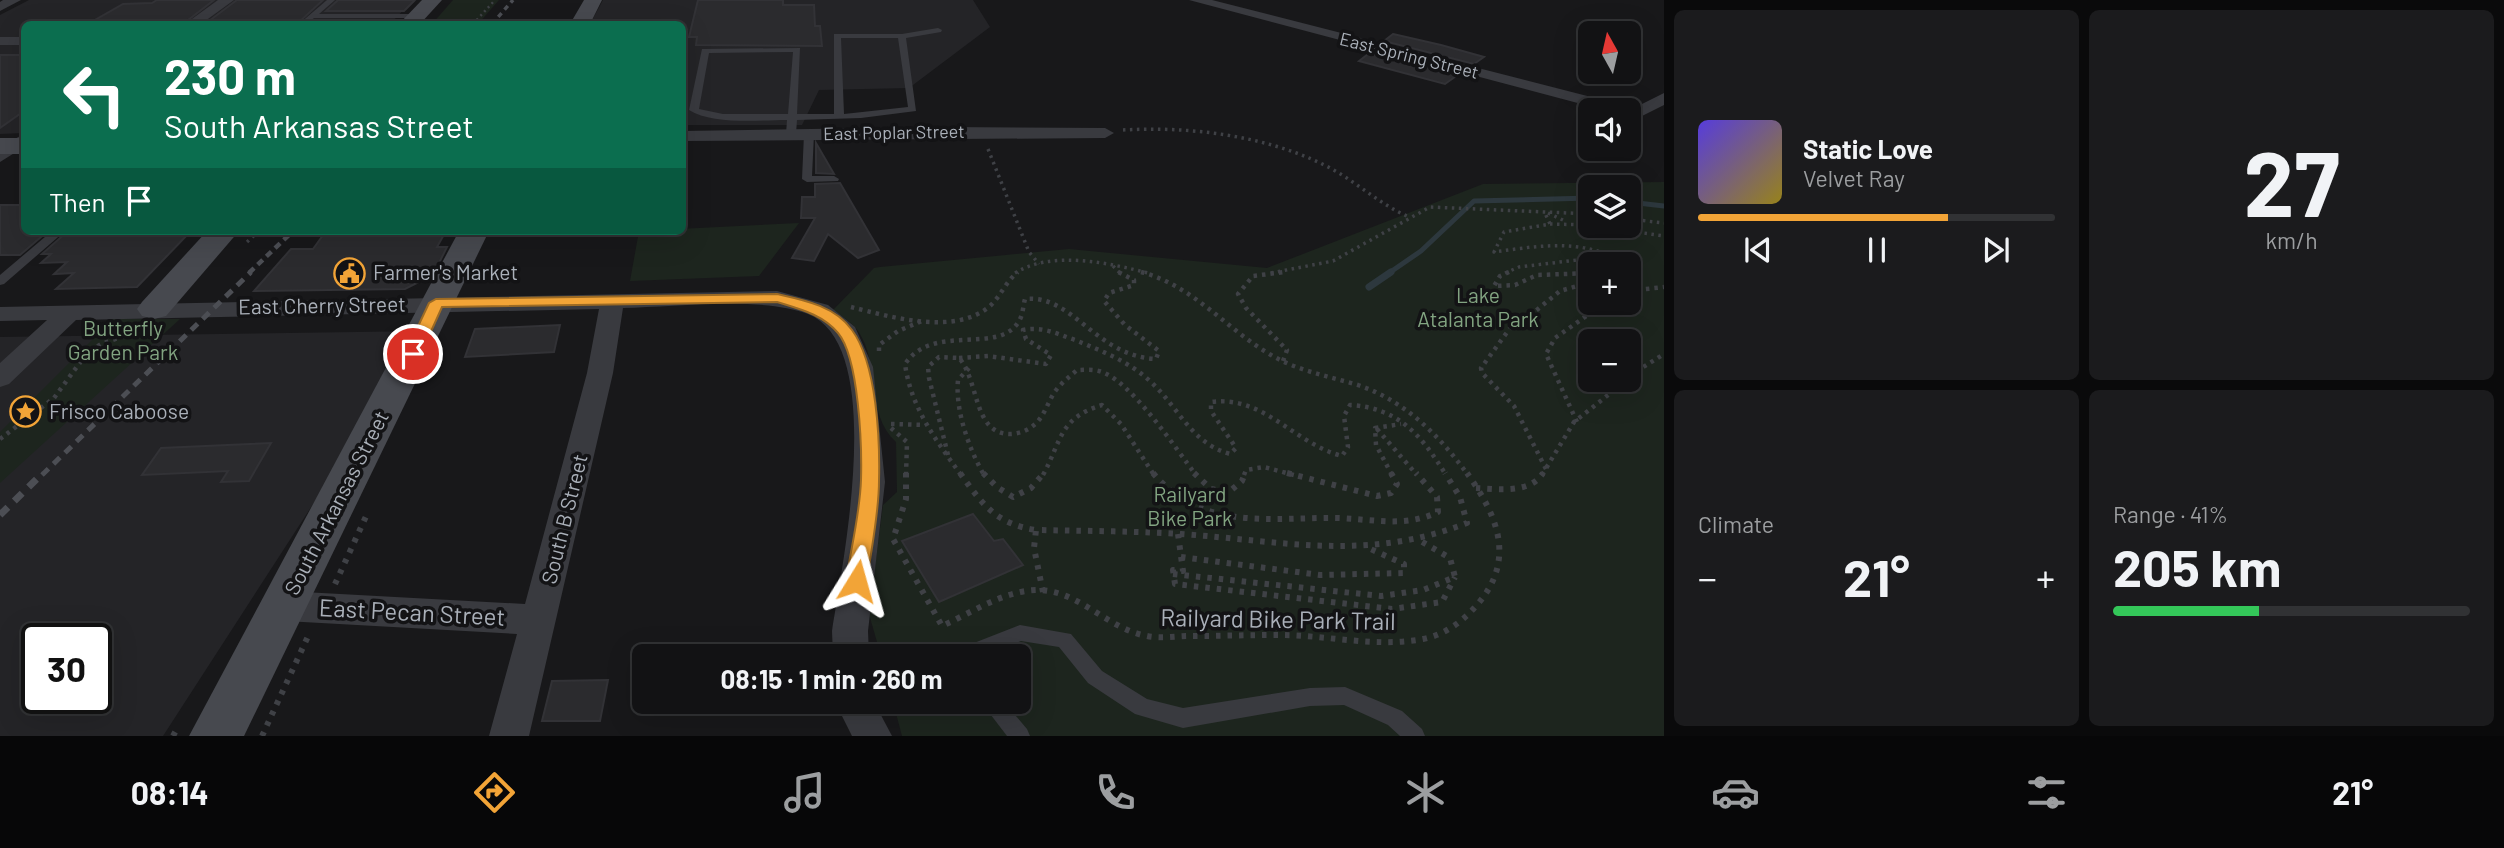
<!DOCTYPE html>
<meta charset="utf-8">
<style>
:root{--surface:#121214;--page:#1b1b1d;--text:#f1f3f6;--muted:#9c9ea0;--line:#313234;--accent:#f2a437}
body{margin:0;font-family:Barlow,sans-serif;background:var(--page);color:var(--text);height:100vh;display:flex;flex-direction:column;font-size:26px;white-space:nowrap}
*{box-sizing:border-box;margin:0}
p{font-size:23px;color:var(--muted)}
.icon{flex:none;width:38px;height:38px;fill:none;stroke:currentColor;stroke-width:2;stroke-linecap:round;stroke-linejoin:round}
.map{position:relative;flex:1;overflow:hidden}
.side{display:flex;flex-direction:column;gap:10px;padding:10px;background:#0a0a0b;width:840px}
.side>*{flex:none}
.guide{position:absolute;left:21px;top:21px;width:665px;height:214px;border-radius:10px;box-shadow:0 7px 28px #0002,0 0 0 2px var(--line);background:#0b6e4f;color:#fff;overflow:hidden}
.needle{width:46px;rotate:352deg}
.controls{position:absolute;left:1578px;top:21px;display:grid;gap:14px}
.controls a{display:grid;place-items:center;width:63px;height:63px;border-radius:10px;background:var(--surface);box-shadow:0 7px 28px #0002,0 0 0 2px var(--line);font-size:35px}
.speed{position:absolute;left:21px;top:623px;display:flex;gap:14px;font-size:35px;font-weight:700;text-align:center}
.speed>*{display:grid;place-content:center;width:91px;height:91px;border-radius:50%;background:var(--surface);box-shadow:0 7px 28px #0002,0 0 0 2px var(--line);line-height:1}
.speed .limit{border:4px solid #111;border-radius:10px;background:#fff;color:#111}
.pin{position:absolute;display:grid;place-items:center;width:60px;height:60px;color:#fff;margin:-30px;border:4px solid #fff;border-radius:50%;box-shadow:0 2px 7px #0007}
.me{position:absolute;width:77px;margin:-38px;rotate:8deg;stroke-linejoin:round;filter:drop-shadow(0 0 5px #0008)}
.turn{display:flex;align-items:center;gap:24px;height:147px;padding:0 28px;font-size:32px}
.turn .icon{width:91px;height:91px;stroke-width:2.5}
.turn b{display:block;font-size:49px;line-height:60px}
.then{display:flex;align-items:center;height:66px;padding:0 28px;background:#0003;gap:14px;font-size:26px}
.big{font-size:52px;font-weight:700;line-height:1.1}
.side .widget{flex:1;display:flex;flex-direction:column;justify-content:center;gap:10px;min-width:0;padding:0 24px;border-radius:10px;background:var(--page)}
.side .dial{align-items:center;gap:0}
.dial b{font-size:91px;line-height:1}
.song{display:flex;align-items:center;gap:21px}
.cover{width:84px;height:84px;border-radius:10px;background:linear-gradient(135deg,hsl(250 70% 55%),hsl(50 70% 35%))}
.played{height:7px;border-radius:4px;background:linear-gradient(90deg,var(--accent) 70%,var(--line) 70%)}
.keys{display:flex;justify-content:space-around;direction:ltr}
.heat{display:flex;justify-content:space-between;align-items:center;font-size:38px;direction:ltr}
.charge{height:10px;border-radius:5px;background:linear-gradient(90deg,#34c759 41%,var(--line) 0)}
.side .tiles{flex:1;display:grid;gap:10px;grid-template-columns:repeat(2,1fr)}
.trip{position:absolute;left:632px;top:644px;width:399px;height:70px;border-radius:10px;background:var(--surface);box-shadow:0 7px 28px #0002,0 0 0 2px var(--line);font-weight:700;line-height:70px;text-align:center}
.menu{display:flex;height:112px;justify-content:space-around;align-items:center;background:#070708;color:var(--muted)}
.menu .icon{width:49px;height:49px}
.menu .on{color:var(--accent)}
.menu b{font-size:32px;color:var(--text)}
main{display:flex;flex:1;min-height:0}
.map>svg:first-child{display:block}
.built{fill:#242427;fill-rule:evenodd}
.green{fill:#1d251e;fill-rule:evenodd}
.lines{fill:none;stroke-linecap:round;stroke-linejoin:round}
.stream-far1{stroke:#2d383e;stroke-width:5}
.stream{stroke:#2d383e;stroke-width:7}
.building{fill:#2b2b2e;stroke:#323236;stroke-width:2}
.path-far3{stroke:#3f4146;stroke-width:2.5;stroke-dasharray:2 3.5;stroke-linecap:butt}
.path-far2{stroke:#3f4146;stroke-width:3.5;stroke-dasharray:2.5 4.5;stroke-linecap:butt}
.path-far1{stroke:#3f4146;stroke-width:4.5;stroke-dasharray:3.5 5;stroke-linecap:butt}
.path{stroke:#3f4146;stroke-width:6;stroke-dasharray:4.5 7;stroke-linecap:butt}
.lane{fill:#393a3f;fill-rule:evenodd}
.street{fill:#393a3f;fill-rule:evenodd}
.secondary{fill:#47494f;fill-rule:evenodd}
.rail-far3{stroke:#4c4e54;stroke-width:3.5;stroke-dasharray:5 4.5;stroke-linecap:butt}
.rail-far2{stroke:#4c4e54;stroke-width:4.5;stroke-dasharray:7 5;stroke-linecap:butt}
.rail-far1{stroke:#4c4e54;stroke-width:5;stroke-dasharray:9 7;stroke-linecap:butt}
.rail{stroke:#4c4e54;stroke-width:7;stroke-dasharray:11 9;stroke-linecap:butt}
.route{fill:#f2a437;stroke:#9d6b24;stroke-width:2}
.labels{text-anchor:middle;stroke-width:7;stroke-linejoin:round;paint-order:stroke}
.far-street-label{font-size:18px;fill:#aab0b9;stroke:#131315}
.poi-label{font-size:21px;fill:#aab0b9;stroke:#131315;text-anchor:start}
.park-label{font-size:21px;fill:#82a481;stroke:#131315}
.street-label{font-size:21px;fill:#aab0b9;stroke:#131315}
.near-street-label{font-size:24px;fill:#aab0b9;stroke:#131315}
</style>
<main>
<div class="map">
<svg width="1664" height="736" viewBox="0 0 1664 736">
<rect width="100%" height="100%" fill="#18181a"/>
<g class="built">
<polygon points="29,0 413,0 390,24 24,24 24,133 0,134 0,15"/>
<polygon points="603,0 973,0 990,27 909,88 819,90 802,125 683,125 683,57 688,37 683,36 682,24 590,24"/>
<path d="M425 331 163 736H0V337ZM37 639H96V698H37Z"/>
</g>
<g class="green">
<polygon points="453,0 499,0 478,24 432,24"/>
<path d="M1664 182V736H902L893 702H1018V656H881L869 614 883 505 897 492 896 442C865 414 881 364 858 331 853 323 841 316 833 310L874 268 880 267 1069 249 1267 268 1483 184ZM1591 187H1629V226H1591ZM1591 264H1629V303H1591ZM1591 341H1629V380H1591Z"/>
<polygon points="799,223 759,276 630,281 639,231"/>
<polygon points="113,319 180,319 0,483 0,432"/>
</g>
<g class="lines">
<g class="stream-far1">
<polyline points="1629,202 1664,206"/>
<polyline points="1389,273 1421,251 1474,201 1591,198"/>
</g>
<polyline class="stream" points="1369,287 1391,272"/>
</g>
<g class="building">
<polygon points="157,0 214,0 183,24 88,24 123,4 152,3"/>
<polygon points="237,0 323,0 297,24 205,24"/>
<polygon points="338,0 415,0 404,11 326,11"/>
<polygon points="698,0 783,0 783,5 814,5 815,26 820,26 822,46 696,45 697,37 689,37"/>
<polygon points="315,21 394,21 390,24 310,24"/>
<polygon points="1393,34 1441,45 1484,57 1474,64 1384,41"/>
<polygon points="1372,51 1459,74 1445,84 1359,61"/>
<polygon points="0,55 24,55 24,111 0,128"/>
<polygon points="816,143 834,174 816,173"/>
<polygon points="840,183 879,250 858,258 828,234 814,261 792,258 815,218 801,218 802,197 815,197 815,184"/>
<polygon points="0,205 24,205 24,231 48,231 20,255 0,255"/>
<polygon points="68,231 191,231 137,287 56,289 74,273 54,274 67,262 41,263 51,254 42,254"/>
<polygon points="326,231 446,231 437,247 447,247 437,267 425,279 405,289 254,291 291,249 313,249"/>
<polygon points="560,325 554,352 465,357 475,329"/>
<polygon points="271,443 249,481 221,482 228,471 142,475 161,448"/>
<polygon points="973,514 994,541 1003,539 1023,565 939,602 902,541"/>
<polygon points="608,680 600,721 542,721 552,681"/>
</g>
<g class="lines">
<polyline class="path-far3" points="473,24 495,0"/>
<g class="path-far2">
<path d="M1123 130C1191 126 1271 136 1332 169 1359 184 1381 205 1409 217"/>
<polyline points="988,149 1029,252 1039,264"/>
<polyline points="1548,213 1565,221"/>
<polyline points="1629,219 1664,223"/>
<polyline points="1550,224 1591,225"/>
<polyline points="1596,226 1664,236"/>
<polyline points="247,242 259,231"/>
<polyline points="1113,266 1120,273"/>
<path d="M1015 273C1052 250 1109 263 1148 273"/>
<polyline points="1271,273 1333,261 1430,207 1591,214"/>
<path d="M1505 273 1519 267 1610 256C1574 239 1531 247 1494 252L1504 232 1550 224 1544 211"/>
<polyline points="1579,273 1591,273"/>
</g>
<g class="path-far1">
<path d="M1141 272C1194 286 1226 329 1271 355 1298 371 1328 376 1358 385 1405 401 1439 435 1468 475"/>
<polyline points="1509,272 1500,276 1494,286 1515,285 1537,275 1591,273"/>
<polyline points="1629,291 1664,287"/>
<path d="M851 307C891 317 955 336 990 306 1001 296 1006 281 1018 272"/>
<polyline points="879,351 879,345 898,331 922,321"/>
<path d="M959 358 988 356 1046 364 1051 355 1026 339 1023 330C1043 326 1057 334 1075 340 1102 351 1130 362 1151 382 1179 408 1191 443 1230 454L1236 448 1211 411V402C1264 395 1293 443 1342 456L1348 447 1344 416 1350 405C1399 408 1421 435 1446 475"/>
<polyline points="1283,361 1287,350 1246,308 1238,294 1253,276 1284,272"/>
<path d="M969 368 958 380C955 410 969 449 984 475"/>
<polyline points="1629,376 1664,354"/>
<polyline points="1577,422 1546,354 1555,338 1605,303"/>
<polyline points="891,424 925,425"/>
<polyline points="891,428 907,442 906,475"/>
<polyline points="1377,429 1417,475"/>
<polyline points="0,439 54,398 87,353 101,344 139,331"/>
<path d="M948 455 929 378 928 367 939 357 959 358C979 380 973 433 1009 434 1018 434 1027 431 1034 425 1044 417 1047 404 1054 393 1060 384 1069 377 1077 370 1084 370 1092 369 1099 371 1130 379 1176 449 1196 475"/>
<polyline points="1546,469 1514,406 1482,373 1481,368 1516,320 1533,313 1560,291 1591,282"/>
<path d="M961 475C936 440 911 408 905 364 933 322 999 356 1019 321 1023 315 1023 306 1025 299 1073 294 1095 356 1156 359L1159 351 1125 325 1104 301 1109 293 1134 285V280L1118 272"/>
<path d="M1043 475C1062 440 1059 418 1102 405L1121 424 1154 475"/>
<polyline points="1244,475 1246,470 1264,467 1294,475"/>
<polyline points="1392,475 1376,445 1375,428 1401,424"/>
<polyline points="1542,475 1574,422 1627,380"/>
</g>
<g class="path">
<path d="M906 473V499L893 539 942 626C971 613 1003 591 1036 590 1078 589 1107 629 1147 636 1161 639 1176 636 1190 636 1220 636 1250 635 1280 635 1327 635 1376 648 1423 639 1444 635 1462 622 1476 606 1516 561 1499 518 1467 473"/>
<path d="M960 473C982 504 996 524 1036 530"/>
<polyline points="983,473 997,487 1013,497 1031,488 1044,473"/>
<path d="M1153 473C1202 532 1271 517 1338 518 1373 519 1404 528 1438 512L1437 497 1416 473"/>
<polyline points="1194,473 1211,489 1229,492 1242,481 1245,473"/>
<polyline points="1287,473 1377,496 1391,493 1397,484 1391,473"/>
<path d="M1476 488C1498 489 1530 494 1543 473"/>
<polyline points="1178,534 1183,571 1173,570 1175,584 1392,609 1442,602 1455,577"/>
<polyline points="1181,557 1320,575 1404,573 1404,564 1366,547"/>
<polyline points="1173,574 1381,596 1423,590 1455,577 1450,558 1419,540"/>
<polyline points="335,584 368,512"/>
<path d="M1043 592 1034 548 1036 530C1084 531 1133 531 1181 534 1284 541 1367 562 1467 523L1460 497 1445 473"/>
<polyline points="173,736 178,727"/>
<polyline points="262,736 310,632"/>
</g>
<g class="lane">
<polygon points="327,0 335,0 319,14 418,14 422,16 418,18 314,18 306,24 299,24"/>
<path d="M938 28 942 30 941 32 906 38 916 111 861 118 797 120 796 134 791 137 786 134 787 120C760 120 712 125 689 110L702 49 800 48 797 114H834V34H902ZM841 38H898L908 107 844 114ZM793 52 788 114H723L699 109 709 53Z"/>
<polygon points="809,131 814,134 812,176 834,176 839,179 838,181 807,182 802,179 804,134"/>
<polygon points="52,231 65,231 4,284 0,285 0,275"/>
<polygon points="1020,625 1071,634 1102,671 1147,699 1183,708 1310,688 1345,687 1402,711 1422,729 1425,736 1400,736 1388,725 1344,705 1310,706 1183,728 1135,714 1088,683 1059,647 1021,641 984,656 953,656 956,650"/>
<polygon points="981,702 1004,702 1027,729 1030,736 1007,736"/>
</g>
<g class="street">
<polygon points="3,0 21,0 0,11 0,2"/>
<polygon points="218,0 234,0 201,24 185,24"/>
<polygon points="1189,0 1212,0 1634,108 1664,93 1664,105 1636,119 1629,118 1629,110 1604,110"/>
<rect x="0" y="37" width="24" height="8"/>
<polygon points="941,127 1105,128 1114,133 1105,138 682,141 682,131"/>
<polygon points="24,134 24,147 0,162 0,147"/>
<path d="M777 291 828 305 855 327 873 367 885 482 868 631 869 656H833L832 631C842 565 888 346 808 314 762 296 675 307 623 308L613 373 529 736H489L517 634 285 621 273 616 268 606 273 596 285 591 525 604 587 373 599 309 76 320 9 384 0 387V363L47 320 0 321V307Z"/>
<polygon points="835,702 874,702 892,736 852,736"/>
</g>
<g class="secondary">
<polygon points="422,0 442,0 420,24 399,24"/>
<polygon points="584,0 602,0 590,24 570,24"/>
<rect x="0" y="138" width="24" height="16"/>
<polygon points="207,231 239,231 166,316 154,319 142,316 137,309 142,302"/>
<polygon points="459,231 489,231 244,736 189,736"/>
</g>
<polyline class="rail-far3" points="492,24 513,0"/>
<polyline class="rail-far2" points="249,273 293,231"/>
<polyline class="rail-far1" points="42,475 251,272"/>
<polyline class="rail" points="0,515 43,473"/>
</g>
<path class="route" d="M777 294C804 300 835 306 852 330 877 364 880 440 879 481 879 514 871 549 867 581L864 587 857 590 849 587 846 581C851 548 860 513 861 480 862 446 859 358 838 333 822 314 799 309 777 302L442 307 419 358 413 359 405 354 429 303 436 299Z"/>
<defs>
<symbol id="civic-ring" viewBox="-11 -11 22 22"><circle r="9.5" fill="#131315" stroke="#f2a437" stroke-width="1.5"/><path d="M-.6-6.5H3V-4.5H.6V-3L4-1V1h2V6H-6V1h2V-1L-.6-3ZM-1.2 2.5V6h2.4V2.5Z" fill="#f2a437"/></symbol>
<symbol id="sight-ring" viewBox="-11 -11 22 22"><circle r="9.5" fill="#131315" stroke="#f2a437" stroke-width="1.5"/><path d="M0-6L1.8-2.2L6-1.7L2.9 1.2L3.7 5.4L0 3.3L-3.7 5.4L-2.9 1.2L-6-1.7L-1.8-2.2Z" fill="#f2a437"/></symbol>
</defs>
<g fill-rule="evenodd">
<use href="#civic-ring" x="332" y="256" width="35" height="35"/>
<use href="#sight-ring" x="8" y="394" width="35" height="35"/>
</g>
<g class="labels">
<g class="far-street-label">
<text transform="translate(1409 56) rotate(14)" y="6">East Spring Street</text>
<text transform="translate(894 133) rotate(-1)" y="6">East Poplar Street</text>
</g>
<g class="poi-label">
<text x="373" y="280">Farmer's Market</text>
<text x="49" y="419">Frisco Caboose</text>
</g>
<g class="park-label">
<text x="1478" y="303">Lake<tspan x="1478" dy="24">Atalanta Park</tspan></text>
<text x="123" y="336">Butterfly<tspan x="123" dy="24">Garden Park</tspan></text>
<text x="1190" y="502">Railyard<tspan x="1190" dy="24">Bike Park</tspan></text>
</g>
<g class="street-label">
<text transform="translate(322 306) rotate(-1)" y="7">East Cherry Street</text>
<text transform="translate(337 503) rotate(-63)" y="7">South Arkansas Street</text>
<text transform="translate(565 519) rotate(-76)" y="7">South B Street</text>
</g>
<g class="near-street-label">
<text transform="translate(412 613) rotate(3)" y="8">East Pecan Street</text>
<text transform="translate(1278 620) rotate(1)" y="8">Railyard Bike Park Trail</text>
</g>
</g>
</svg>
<div class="controls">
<a><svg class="needle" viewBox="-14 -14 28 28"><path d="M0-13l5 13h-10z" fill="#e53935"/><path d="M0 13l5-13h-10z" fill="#9c9ea0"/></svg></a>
<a><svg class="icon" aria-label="sound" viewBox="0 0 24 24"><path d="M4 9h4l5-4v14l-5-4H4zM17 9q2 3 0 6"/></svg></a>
<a><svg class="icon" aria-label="layers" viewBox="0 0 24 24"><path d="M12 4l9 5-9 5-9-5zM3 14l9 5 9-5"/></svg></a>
<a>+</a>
<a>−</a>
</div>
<div class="speed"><div class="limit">30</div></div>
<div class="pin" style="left:413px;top:354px;background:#d93025"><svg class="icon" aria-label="arrive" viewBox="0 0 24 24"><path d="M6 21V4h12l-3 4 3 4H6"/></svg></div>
<svg class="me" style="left:857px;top:581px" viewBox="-20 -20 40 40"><path d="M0-17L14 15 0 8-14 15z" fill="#f2a437" stroke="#fff" stroke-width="4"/></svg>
<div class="trip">08:15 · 1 min · 260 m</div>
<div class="guide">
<div class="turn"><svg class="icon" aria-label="left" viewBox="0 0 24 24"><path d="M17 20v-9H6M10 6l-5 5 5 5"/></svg><div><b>230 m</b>South Arkansas Street</div></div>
<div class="then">Then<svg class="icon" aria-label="arrive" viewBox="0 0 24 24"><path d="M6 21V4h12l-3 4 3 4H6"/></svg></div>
</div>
</div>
<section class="side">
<div class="tiles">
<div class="widget">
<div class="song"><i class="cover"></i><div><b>Static Love</b><p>Velvet Ray</p></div></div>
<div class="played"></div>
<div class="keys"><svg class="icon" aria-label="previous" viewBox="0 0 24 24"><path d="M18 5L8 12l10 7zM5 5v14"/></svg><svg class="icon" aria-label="pause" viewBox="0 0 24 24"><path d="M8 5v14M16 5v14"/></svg><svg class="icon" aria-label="next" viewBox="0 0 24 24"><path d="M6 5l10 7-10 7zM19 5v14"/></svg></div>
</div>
<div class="widget dial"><b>27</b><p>km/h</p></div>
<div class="widget"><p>Climate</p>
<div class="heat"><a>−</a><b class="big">21°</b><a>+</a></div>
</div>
<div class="widget"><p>Range · 41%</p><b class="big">205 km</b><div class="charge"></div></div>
</div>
</section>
</main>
<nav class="menu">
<b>08:14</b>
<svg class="icon on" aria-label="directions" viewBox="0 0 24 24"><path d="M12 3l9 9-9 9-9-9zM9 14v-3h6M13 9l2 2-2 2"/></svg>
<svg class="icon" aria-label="music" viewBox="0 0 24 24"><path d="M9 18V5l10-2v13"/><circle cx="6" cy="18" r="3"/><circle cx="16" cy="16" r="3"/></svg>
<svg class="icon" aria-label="phone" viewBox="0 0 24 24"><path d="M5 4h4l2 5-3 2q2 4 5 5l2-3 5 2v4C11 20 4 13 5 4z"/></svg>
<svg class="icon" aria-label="climate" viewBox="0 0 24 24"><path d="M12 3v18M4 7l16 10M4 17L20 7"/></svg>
<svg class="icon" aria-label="car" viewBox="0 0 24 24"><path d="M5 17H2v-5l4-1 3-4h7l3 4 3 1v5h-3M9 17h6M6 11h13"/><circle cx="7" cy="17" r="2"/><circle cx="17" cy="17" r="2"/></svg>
<svg class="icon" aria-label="filters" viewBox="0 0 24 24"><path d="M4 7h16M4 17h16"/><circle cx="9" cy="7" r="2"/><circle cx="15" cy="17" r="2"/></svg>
<b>21°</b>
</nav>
